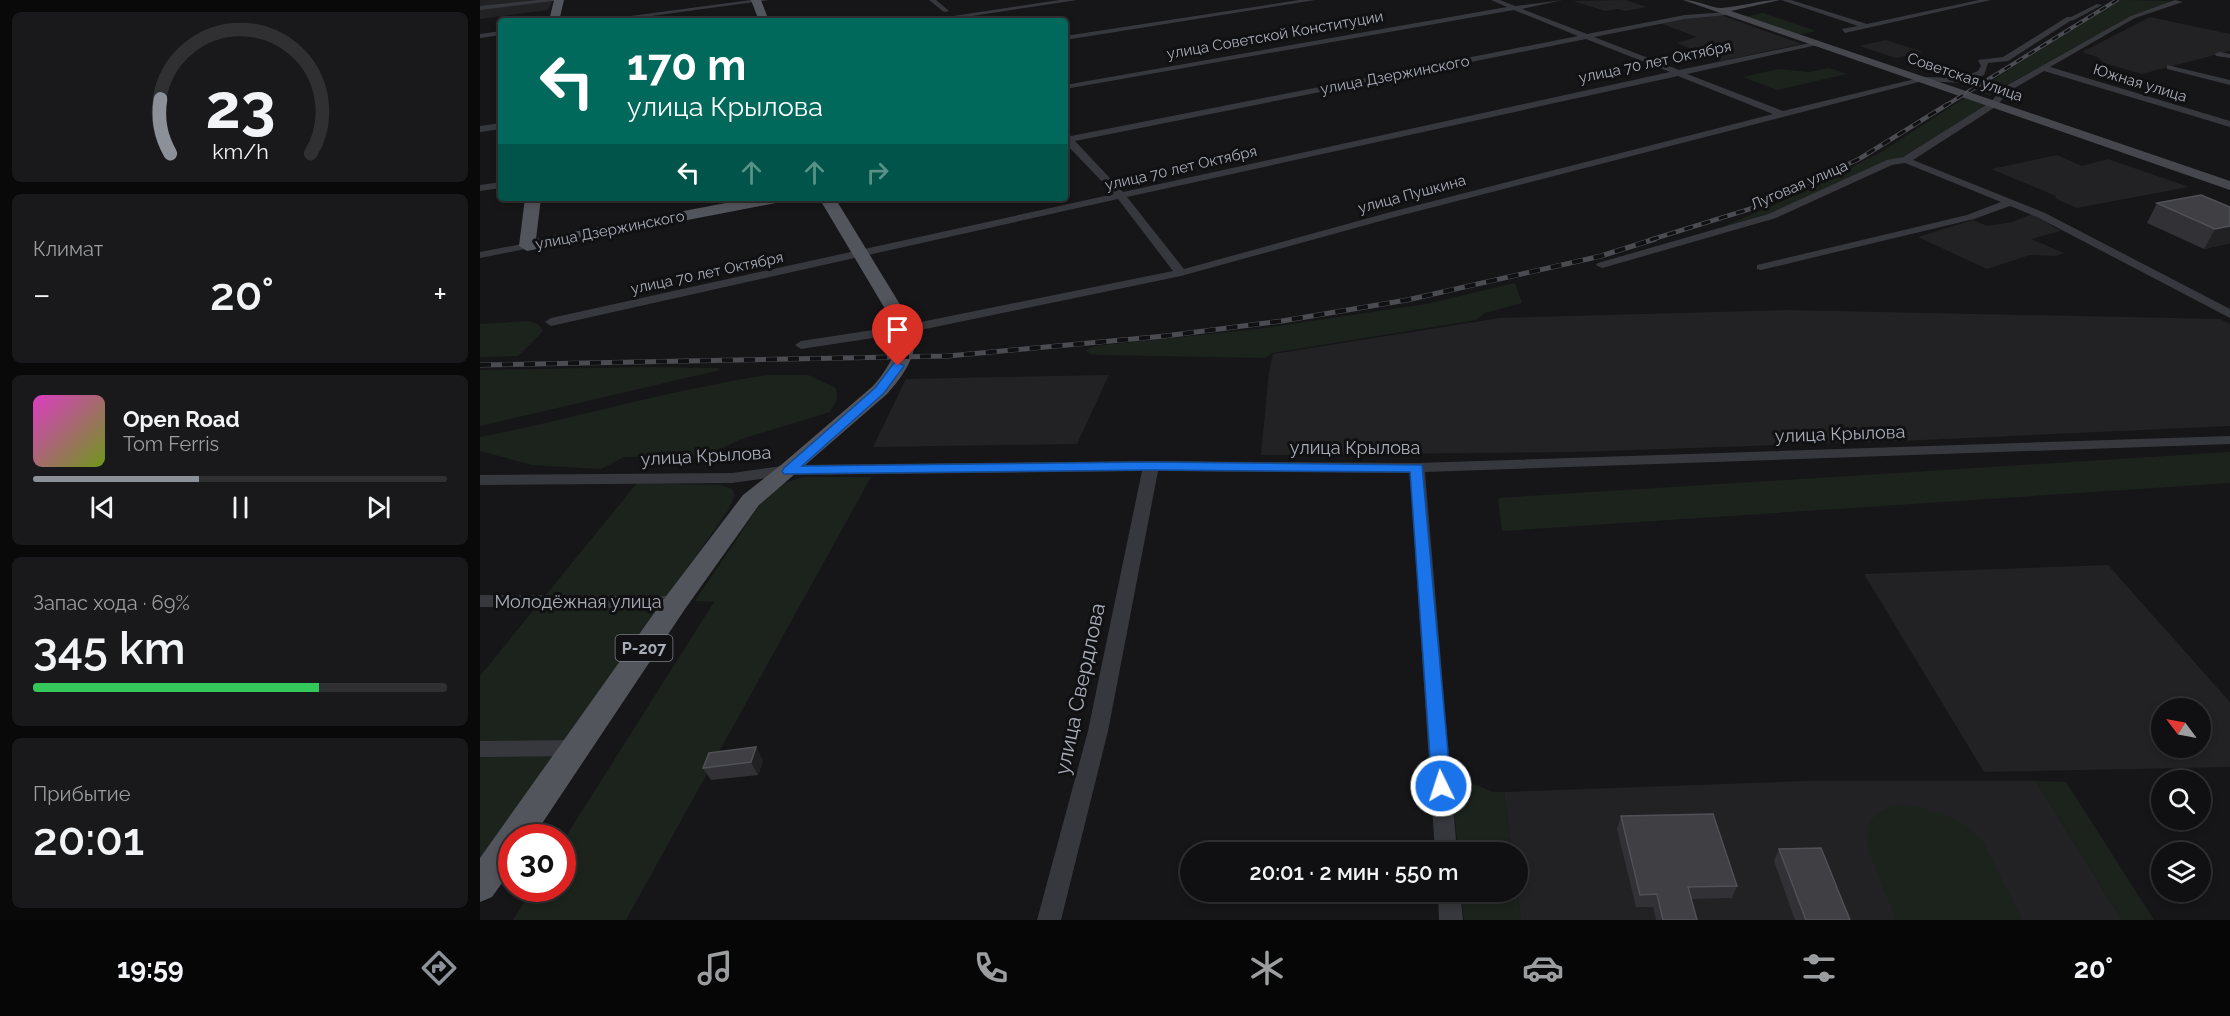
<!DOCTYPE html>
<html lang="ru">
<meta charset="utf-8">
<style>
:root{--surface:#101012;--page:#19191b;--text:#f1f3f6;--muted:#9c9d9f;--line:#303032;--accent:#8c9099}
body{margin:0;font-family:Raleway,sans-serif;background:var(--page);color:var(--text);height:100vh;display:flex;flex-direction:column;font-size:22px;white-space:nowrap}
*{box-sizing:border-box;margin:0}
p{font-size:20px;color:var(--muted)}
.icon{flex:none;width:33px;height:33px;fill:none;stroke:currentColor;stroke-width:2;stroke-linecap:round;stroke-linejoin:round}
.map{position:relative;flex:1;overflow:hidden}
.panel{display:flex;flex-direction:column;gap:12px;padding:12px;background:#09090a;width:480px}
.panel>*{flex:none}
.hud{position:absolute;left:18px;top:18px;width:570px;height:183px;border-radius:6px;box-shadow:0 3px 9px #0003,0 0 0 2px var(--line);background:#00695c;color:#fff;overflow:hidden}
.needle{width:39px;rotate:302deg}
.fabs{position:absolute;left:1671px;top:698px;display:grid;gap:12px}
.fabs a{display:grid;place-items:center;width:60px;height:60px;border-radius:50%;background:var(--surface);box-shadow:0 3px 9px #0003,0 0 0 2px var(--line);font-size:30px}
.speed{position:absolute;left:18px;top:824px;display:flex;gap:12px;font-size:30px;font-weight:700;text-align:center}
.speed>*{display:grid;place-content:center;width:78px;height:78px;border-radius:50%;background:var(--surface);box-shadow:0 3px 9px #0003,0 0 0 2px var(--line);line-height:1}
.speed .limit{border:9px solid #d22;background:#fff;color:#111}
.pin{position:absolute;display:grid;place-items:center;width:51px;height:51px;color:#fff;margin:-62px -26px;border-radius:50% 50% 50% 0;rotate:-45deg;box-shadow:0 0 6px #0007}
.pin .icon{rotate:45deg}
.me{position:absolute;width:66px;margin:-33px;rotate:356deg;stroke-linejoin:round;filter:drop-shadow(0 0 4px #0008)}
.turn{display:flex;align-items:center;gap:21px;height:126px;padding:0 30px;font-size:27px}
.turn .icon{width:78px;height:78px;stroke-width:2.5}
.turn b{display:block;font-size:42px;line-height:51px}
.lanes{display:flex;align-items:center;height:57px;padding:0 30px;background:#0003;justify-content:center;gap:30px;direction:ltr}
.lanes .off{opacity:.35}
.big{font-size:45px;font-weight:600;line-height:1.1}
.panel .tile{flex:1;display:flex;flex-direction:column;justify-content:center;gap:9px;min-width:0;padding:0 21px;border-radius:9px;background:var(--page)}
.panel .dial{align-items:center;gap:0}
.dial svg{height:156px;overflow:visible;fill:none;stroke:var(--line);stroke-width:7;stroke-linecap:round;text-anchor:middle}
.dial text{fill:var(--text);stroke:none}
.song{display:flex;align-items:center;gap:18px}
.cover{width:72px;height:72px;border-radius:9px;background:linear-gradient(135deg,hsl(310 70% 55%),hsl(80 70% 35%))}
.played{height:6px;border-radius:3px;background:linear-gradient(90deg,var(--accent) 40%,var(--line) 40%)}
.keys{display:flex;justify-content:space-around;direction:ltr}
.heat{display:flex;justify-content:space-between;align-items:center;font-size:33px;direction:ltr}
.charge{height:9px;border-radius:4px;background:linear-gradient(90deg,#34c759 69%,var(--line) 0)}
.trip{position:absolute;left:700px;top:842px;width:348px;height:60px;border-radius:30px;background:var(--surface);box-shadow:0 3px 9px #0003,0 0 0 2px var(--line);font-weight:600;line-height:60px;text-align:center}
.tabs{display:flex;height:96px;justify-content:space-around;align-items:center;background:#060607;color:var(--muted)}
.tabs .icon{width:42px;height:42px}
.tabs .on{color:var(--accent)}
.tabs b{font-size:27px;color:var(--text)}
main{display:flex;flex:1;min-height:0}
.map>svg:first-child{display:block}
.built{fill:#222225;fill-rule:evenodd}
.green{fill:#1c231d}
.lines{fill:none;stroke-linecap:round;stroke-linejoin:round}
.street{fill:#37383d;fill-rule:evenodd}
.secondary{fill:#45474d;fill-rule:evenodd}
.primary{fill:#53555c;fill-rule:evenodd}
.rail-far2-casing{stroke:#4a4c52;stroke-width:4}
.rail-far1-casing{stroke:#4a4c52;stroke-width:4.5}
.rail-casing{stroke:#4a4c52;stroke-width:5}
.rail-far2{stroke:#111113;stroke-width:2;stroke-dasharray:7;stroke-linecap:butt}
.rail-far1{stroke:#111113;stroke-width:3;stroke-dasharray:9;stroke-linecap:butt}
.rail{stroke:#111113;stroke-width:4;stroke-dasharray:11;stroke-linecap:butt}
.wall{fill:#323236}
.shaded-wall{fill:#212124}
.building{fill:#3f3f44;stroke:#4f5156;stroke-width:1.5}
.route{fill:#1a73e8;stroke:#114b97;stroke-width:1.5}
.labels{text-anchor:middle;stroke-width:6;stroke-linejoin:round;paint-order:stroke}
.far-street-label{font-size:15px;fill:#a8adb8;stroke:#111113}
.shield{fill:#111113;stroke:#7b7e86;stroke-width:1.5}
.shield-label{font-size:16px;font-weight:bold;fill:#a8adb8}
.street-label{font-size:18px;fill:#a8adb8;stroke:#111113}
.near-street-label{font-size:21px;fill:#a8adb8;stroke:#111113}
</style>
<main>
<section class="panel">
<div class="tile dial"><svg viewBox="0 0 100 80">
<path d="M14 69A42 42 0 1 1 86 69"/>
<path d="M14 69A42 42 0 0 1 9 41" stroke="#8c9099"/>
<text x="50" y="56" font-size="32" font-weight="700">23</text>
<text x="50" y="72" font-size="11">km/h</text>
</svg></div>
<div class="tile"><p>Климат</p>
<div class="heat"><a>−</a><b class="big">20°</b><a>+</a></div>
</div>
<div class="tile">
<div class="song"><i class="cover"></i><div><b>Open Road</b><p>Tom Ferris</p></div></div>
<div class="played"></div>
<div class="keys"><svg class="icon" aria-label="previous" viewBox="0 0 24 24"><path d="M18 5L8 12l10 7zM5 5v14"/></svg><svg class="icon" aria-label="pause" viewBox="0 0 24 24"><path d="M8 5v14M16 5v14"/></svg><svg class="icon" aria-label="next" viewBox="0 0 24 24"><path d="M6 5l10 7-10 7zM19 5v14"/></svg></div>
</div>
<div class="tile"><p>Запас хода · 69%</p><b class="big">345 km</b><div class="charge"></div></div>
<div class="tile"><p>Прибытие</p><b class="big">20:01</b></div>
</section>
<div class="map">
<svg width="1750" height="920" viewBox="0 0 1750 920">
<rect width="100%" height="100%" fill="#161618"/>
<g class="built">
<polygon points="0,0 73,0 68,10 0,19"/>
<polygon points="1145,0 1167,7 1145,11 1138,9 1125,11 1093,1"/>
<polygon points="1238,14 1322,44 1241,61 1197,43 1217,37 1180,23"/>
<polygon points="1670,17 1750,34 1750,51 1662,74 1624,63 1617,57 1602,52"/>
<polygon points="1406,40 1443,52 1416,58 1379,46"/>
<polygon points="1577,155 1602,166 1628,159 1709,187 1597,208 1576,199 1576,196 1511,169"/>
<polygon points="1552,214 1581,231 1551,239 1584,253 1575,256 1550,255 1507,269 1438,237 1493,220 1507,226 1532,222"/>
<polygon points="1306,310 1740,319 1750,324 1750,426 1420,441 1094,452 781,455 789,372 793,354 1020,318"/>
<polygon points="629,375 597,444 393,447 426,379"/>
<path d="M1628 565 1750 702V767L1504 772 1384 574ZM1682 708H1720V747H1682Z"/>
<polygon points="1327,781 1556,781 1642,920 1041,920 1037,891 1038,852 1032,852 1024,792"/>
</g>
<g class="green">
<polygon points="1640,0 1696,1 1650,17 1526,85 1519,94 1508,95 1495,91"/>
<polygon points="1283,13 1336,31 1318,35 1264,17"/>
<polygon points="1349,68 1367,74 1297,90 1263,77 1298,69 1329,72"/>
<polygon points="1486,97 1508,105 1426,155 1287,214 1242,227 1324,192 1401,152"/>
<polygon points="1035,283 1042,303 1005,313 996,320 792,353 785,358 621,355 610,354 606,350 615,346 778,329 946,304"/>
<polygon points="48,321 58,324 63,331 38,356 0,357 0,324"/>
<polygon points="171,367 237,368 240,370 0,426 0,370"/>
<path d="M287 375H328L356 388 357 399 350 412 261 439 226 456 144 457 121 469 52 465 0 451V437C96 418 190 390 287 375Z"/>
<polygon points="1750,452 1750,483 1022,531 1018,498"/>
<polygon points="323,477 391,477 146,920 33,920 53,888 82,888 83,841 234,602 215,601 287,494 305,483"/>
<polygon points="157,483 240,485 252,489 255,495 249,509 0,867 0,676"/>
<polygon points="1556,781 1586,782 1674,920 1642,920"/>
<polygon points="994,784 1013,792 1024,792 1032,852 978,852 973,796 977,788"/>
<path d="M1416 805 1439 807 1463 815 1481 822 1502 839 1543 920H1416C1410 906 1404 891 1399 877 1386 845 1374 819 1416 805Z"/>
<polygon points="981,891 1037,891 1041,920 984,920"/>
</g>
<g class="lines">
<g class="street">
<polygon points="58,0 81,0 0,10 0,6"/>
<polygon points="271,0 290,0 134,21 113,21"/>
<polygon points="449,0 456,0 469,11 464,12"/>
<polygon points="580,0 597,0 459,21 440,21"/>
<polygon points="819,0 835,0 585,40 585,36"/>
<path d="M1011 0H1020L1035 6 1083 0 1042 9 1107 34 1205 15 1248 12 1246 15 1205 19 1114 37 1199 70 1340 41 1337 45 1207 74 1303 111 1443 77 1482 78 1498 71 1501 66 1498 60 1523 57 1587 17H1591L1617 4 1622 5 1594 20 1590 21 1528 61 1508 63 1504 75 1483 83 1443 81 915 217 701 276 426 333 321 349 315 345 321 341 426 325 693 271 638 199 71 326 65 322 71 318 634 194 585 143V132L591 136 1098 36 1034 10 585 89V85L1027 7ZM1106 39 1190 72 643 192 595 141ZM1198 76 1293 114 907 213 704 269 647 197Z"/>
<polygon points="1301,0 1311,0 1387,24 1499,0 1511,0 1365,33 1362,29 1378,26"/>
<polygon points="1695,0 1703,2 1655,18 1570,67 1750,121 1750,127 1564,71 1528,92 1517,106 1433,160 1565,213 1750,309 1750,318 1557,217 1530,206 1494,219 1281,270 1277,269 1277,265 1487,215 1521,202 1425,163 1412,165 1296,218 1126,267 1122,268 1116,265 1118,263 1288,214 1407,160 1423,157 1511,102 1522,88 1651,16"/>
<polygon points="21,31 21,35 0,38 0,34"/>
<polygon points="1739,52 1750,54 1750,58 1736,56 1735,54"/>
<polygon points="1687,65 1750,80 1750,85 1687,69"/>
<polygon points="21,123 21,129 0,132 0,126"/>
<polygon points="21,182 21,188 0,191 0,185"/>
<polygon points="47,243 51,244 51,248 0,258 0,252"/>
<polygon points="1750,436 1750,444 945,472 977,852 955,852 930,473 678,471 628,731 581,920 557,920 608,731 662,471 309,475 252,483 0,485 0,475 252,473 309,465 671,461 937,463"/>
<polygon points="0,595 196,596 202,598 205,602 202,606 196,608 0,607"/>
<polygon points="95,740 102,742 105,748 102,754 95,756 0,757 0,741"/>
<polygon points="958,891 980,891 983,920 959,920"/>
</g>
<path class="secondary" d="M1203 0C1218 0 1231 8 1241 8 1260 7 1279 0 1300 0L1251 11 1750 181V190Z"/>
<g class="primary">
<polygon points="74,0 84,0 79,21 69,21"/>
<polygon points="271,0 281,0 289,21 279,21"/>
<polygon points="45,198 61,198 56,239 272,198 304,198 296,203 47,251 39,246"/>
<path d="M339 198H355L435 329C438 355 424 375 407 394L279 505 205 609 53 837H32V869L12 897 0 902V858L187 595 263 495 301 465 393 386C408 369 418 352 417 329Z"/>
</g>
<defs>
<polyline id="rail-far2" points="1465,106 1637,0"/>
<polyline id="rail-far1" points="1170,240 1273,208 1379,159 1468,104"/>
<polyline id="rail" points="0,365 468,356 685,336 802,321 927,300 1121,256 1175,239"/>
</defs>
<use href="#rail-far2" class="rail-far2-casing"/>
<use href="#rail-far1" class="rail-far1-casing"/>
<use href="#rail" class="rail-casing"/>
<use href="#rail-far2" class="rail-far2"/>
<use href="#rail-far1" class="rail-far1"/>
<use href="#rail" class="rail"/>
</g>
<g class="wall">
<polygon points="1677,203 1750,207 1750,243 1724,249 1667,223"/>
<polygon points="283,760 278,775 231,780 223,768"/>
<polygon points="1141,816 1257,886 1252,898 1211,899 1217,920 1176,920 1173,907 1156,907 1137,829"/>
<polygon points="1299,849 1370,920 1315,920 1294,861"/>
</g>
<g class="shaded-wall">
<polygon points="0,0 4,0 3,3 0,4"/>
<polygon points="1750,226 1750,243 1724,249 1735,229"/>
<polygon points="276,747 283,760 278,775 271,762"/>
</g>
<g class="building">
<polygon points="1721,195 1750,207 1750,226 1735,229 1677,203"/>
<polygon points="276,747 271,762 223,768 229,753"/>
<polygon points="1233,814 1257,886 1208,887 1217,920 1183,920 1177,894 1160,895 1141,816"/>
<polygon points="1341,848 1370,920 1326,920 1299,849"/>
</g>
<polygon class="route" points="418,362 424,366 404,393 322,466 671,462 942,465 971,786 968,791 961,794 954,791 952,786 930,472 671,470 304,474 302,471 304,468 395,388 414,363"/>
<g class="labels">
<g class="far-street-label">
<text transform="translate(795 35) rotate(-10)" y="5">улица Советской Конституции</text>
<text transform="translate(1175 62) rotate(-12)" y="5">улица 70 лет Октября</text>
<text transform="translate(915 75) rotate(-11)" y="5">улица Дзержинского</text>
<text transform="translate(1485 77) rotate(19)" y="5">Советская улица</text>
<text transform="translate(1660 83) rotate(17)" y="5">Южная улица</text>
<text transform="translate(701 168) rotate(-13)" y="5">улица 70 лет Октября</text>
<text transform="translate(1319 185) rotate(-23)" y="5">Луговая улица</text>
<text transform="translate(932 194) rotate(-15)" y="5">улица Пушкина</text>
<text transform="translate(130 230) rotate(-11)" y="5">улица Дзержинского</text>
<text transform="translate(227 273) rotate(-12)" y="5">улица 70 лет Октября</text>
</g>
<rect class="shield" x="135.5" y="635" width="57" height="26" rx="4.5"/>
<g class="shield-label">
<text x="164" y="654">Р-207</text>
</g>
<g class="street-label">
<text transform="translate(1360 434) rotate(-2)" y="6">улица Крылова</text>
<text x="875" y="454">улица Крылова</text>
<text transform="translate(226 456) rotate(-3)" y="6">улица Крылова</text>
<text x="98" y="608">Молодёжная улица</text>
</g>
<g class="near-street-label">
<text transform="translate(600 689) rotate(-78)" y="7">улица Свердлова</text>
</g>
</g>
</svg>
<div class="fabs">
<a><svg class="needle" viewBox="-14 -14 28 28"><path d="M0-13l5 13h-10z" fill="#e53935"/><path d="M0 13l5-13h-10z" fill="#9c9d9f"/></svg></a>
<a><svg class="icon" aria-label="search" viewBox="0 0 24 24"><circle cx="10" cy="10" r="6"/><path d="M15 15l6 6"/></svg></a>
<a><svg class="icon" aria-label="layers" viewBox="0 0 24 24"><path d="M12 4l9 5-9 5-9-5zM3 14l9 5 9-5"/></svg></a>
</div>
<div class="speed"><div class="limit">30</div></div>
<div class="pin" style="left:418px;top:366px;background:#d93025"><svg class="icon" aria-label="arrive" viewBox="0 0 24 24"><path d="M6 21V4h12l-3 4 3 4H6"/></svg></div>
<svg class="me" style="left:961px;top:786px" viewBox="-20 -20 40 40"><circle r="17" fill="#1a73e8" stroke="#fff" stroke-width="3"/><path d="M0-11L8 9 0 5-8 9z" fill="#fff"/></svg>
<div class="trip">20:01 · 2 мин · 550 m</div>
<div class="hud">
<div class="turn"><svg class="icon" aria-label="left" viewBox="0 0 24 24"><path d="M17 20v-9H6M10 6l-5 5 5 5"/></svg><div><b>170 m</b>улица Крылова</div></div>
<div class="lanes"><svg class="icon" aria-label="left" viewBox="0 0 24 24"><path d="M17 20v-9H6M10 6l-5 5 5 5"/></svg><svg class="icon off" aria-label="ahead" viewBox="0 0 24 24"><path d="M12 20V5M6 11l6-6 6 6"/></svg><svg class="icon off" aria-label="ahead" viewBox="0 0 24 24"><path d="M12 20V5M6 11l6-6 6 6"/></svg><svg class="icon off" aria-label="right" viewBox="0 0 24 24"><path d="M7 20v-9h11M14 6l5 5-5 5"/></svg></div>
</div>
</div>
</main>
<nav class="tabs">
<b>19:59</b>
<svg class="icon on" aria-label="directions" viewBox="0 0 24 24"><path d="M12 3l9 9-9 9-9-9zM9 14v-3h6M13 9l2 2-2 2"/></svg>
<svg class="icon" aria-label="music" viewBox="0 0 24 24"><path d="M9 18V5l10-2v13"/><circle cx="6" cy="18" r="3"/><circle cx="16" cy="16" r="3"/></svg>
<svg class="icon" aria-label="phone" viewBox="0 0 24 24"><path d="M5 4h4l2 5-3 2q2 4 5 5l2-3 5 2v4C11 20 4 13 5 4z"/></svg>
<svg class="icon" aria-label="climate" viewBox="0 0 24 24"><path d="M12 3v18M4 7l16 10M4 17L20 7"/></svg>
<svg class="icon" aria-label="car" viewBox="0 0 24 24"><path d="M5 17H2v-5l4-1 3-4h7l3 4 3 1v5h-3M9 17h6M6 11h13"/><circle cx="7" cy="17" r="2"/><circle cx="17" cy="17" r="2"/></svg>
<svg class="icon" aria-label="filters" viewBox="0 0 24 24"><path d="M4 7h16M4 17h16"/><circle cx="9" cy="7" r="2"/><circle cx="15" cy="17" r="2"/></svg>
<b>20°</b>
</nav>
